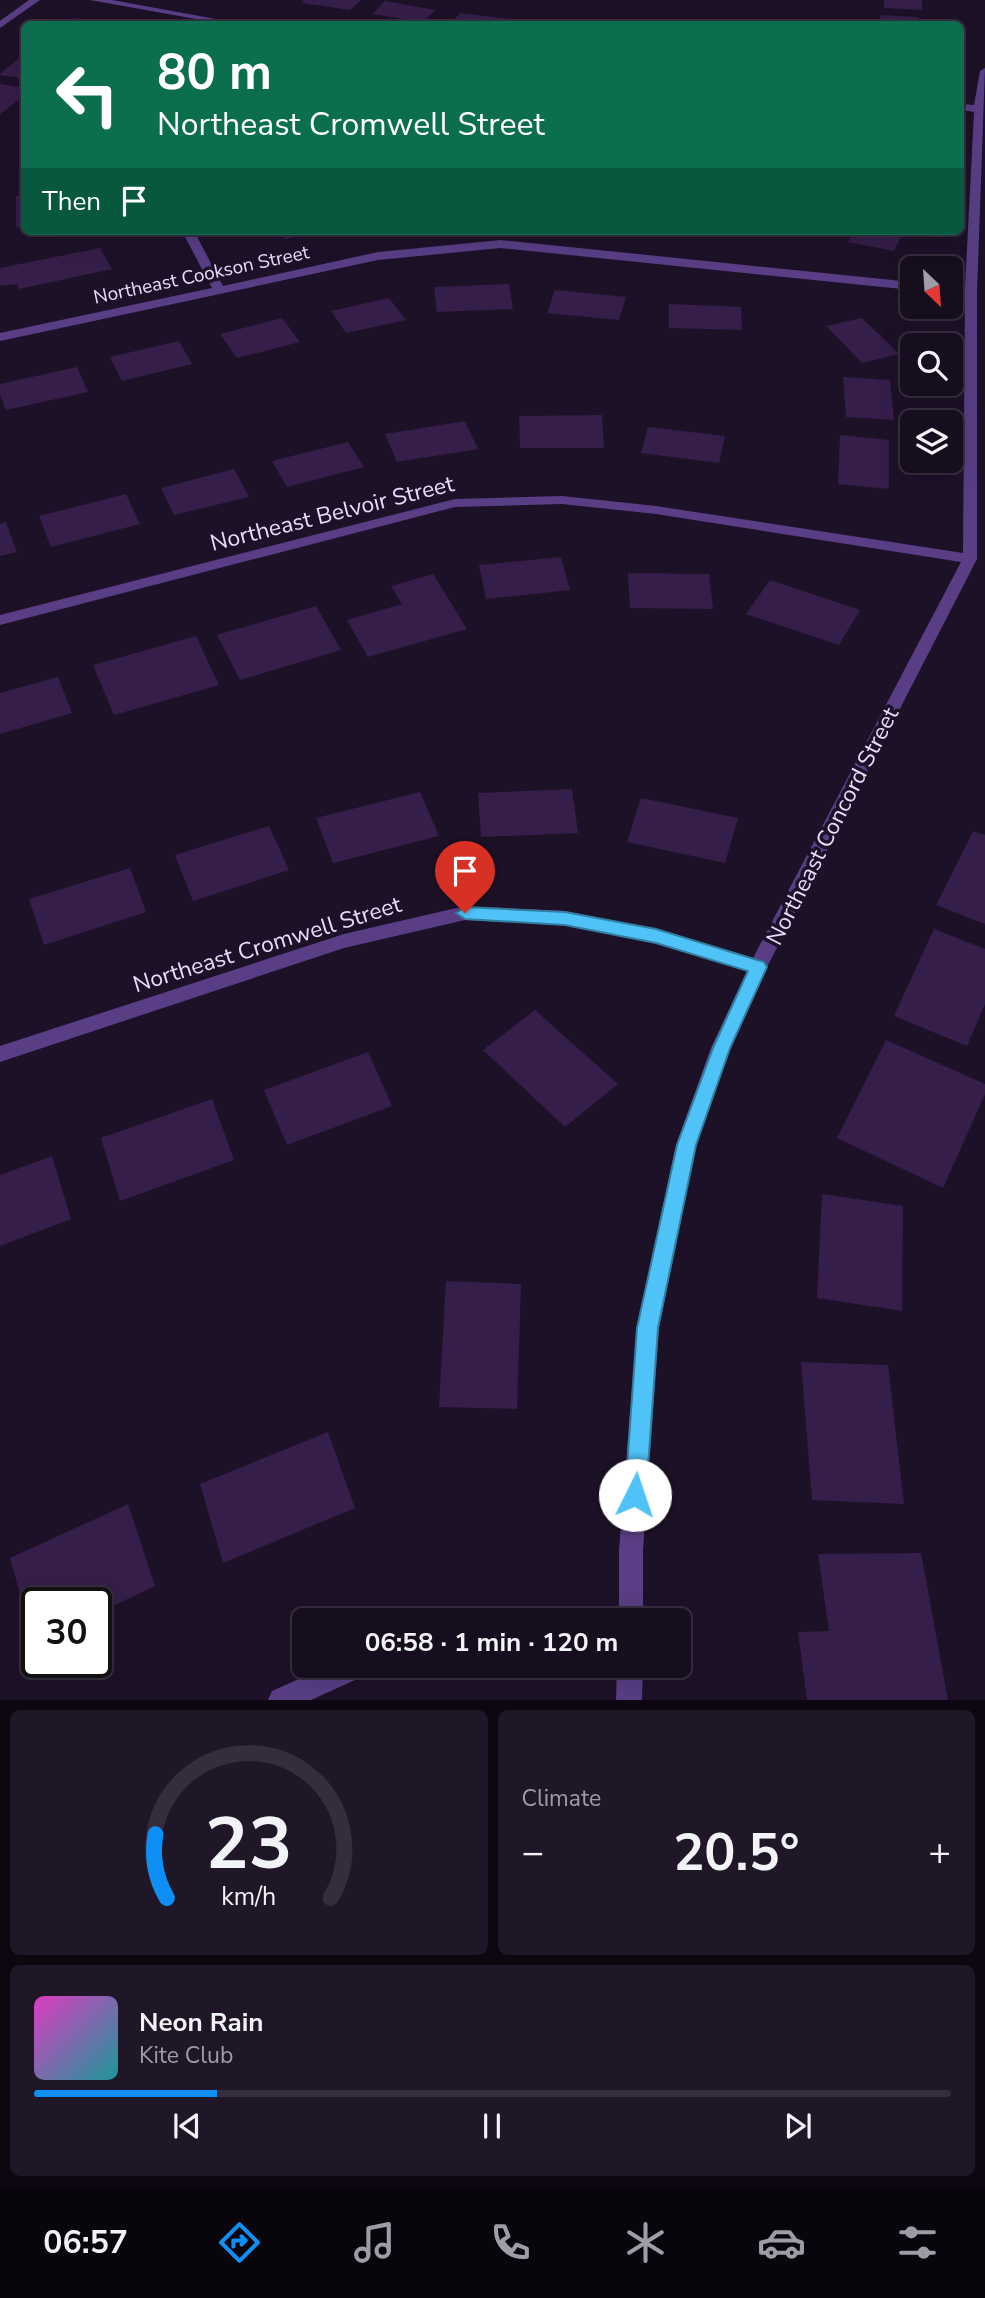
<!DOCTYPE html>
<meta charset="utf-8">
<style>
:root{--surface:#160d1e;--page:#1f1627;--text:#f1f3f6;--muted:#9e9ca4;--line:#352d3c;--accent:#0e8ff5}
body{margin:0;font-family:"Nunito Sans",sans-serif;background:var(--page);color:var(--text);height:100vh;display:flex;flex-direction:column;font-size:26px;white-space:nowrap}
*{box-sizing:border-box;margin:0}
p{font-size:23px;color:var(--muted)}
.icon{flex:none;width:38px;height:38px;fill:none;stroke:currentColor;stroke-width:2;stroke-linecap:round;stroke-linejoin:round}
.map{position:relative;height:1700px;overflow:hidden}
.sheet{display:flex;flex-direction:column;gap:10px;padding:10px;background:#0c0710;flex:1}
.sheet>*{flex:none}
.banner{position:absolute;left:21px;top:21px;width:943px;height:214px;border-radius:10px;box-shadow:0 7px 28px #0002,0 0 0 2px var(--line);background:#0b6e4f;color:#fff;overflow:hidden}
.needle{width:46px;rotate:155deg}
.tools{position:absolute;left:900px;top:256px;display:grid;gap:14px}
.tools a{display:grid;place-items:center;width:63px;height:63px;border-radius:10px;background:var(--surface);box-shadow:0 7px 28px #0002,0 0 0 2px var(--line);font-size:35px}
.speed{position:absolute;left:21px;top:1587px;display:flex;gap:14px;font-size:35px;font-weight:700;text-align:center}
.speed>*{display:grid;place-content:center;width:91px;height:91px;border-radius:50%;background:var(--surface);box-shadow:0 7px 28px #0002,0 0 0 2px var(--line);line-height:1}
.speed .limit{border:4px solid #111;border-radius:10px;background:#fff;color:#111}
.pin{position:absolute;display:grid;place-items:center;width:60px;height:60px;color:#fff;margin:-72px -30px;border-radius:50% 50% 50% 0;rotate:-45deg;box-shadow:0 0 7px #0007}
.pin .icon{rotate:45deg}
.me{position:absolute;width:77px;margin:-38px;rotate:4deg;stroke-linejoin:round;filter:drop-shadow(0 0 5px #0008)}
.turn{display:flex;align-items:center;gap:24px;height:147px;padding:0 21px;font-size:32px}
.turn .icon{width:91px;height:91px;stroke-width:2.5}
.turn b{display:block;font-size:49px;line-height:60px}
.then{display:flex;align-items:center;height:66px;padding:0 21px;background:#0003;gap:14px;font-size:26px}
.big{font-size:52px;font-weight:700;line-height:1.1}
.sheet .tile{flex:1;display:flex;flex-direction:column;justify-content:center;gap:10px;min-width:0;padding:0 24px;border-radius:10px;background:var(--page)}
.sheet .dial{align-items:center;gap:0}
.dial svg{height:182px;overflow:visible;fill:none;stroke:var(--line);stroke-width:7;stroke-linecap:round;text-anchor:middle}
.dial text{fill:var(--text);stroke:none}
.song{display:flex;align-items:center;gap:21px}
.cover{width:84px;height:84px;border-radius:10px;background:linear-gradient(135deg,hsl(310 70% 55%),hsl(180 70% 35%))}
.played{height:7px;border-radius:4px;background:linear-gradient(90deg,var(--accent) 20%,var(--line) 20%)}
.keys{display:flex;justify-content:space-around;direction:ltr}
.heat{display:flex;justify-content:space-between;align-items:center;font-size:38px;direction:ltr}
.sheet .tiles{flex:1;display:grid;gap:10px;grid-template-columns:1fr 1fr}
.tile:last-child{grid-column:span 2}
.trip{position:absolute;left:292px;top:1608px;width:399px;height:70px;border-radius:10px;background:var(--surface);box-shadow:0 7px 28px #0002,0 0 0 2px var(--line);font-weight:700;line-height:70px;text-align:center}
.dock{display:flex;height:112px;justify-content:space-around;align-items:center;background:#09050c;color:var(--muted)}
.dock .icon{width:49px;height:49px}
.dock .on{color:var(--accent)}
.dock b{font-size:32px;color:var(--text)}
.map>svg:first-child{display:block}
.building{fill:#351e49}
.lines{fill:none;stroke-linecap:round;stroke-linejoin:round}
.minor{fill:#593e85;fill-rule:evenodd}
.route{fill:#4fc3f7;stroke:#337fa1;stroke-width:2}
.labels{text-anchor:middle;stroke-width:7;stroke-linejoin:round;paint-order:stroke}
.far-street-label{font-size:19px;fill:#eadafe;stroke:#1d1128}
.street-label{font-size:23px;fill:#eadafe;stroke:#1d1128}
</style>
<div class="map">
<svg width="985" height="1700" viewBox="0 0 985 1700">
<rect width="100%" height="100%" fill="#1d1128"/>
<g class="building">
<polygon points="304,0 361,0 350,10 302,3"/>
<polygon points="884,0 922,0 922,10 884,8"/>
<polygon points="385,1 436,10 422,22 372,14"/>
<polygon points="460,13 518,20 515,24 450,24"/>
<polygon points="880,15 918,17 920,24 881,24"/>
<polygon points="73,18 103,23 103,24 64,24"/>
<polygon points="24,54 24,79 0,75 0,74"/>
<polygon points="0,84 24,88 24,96 0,114"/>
<polygon points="24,195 24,226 16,227 16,196"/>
<polygon points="279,231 315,231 316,232 285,239"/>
<polygon points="854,231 904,231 894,251 848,242"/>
<polygon points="100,248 112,269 19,289 17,284 0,286 0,268"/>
<polygon points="509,284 513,309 437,312 434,287"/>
<polygon points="555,290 626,297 619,320 547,313"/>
<polygon points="389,298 406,320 346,333 331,311"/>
<polygon points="669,304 741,307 742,330 669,328"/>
<polygon points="282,318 300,342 237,358 220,334"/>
<polygon points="862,318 899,354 862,363 826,326"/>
<polygon points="179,341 192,364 122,381 110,357"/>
<polygon points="77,367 88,392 6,410 0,395 0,384"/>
<polygon points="843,377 890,380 894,420 846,417"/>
<polygon points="602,415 604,448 520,448 519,416"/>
<polygon points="465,421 478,449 397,462 385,434"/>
<polygon points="648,427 725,436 719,463 641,453"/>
<polygon points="840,435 889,440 889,489 838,484"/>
<polygon points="348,442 364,467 287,487 272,461"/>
<polygon points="234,469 249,497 174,515 161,488"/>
<polygon points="126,494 140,524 51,547 39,516"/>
<polygon points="6,522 17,552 0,556 0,524"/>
<polygon points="561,557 570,590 486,599 479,565"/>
<polygon points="628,573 709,574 713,609 630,608"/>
<polygon points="433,574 467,629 368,657 347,620 402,604 391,586"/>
<polygon points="770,580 860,610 839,645 746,614"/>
<polygon points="316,606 341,650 240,680 217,635"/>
<polygon points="196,636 219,685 114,715 93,665"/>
<polygon points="58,677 72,713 0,734 0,693"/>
<polygon points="572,789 578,833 481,837 478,793"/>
<polygon points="420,792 439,836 333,863 316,818"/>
<polygon points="641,798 738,818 725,863 627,842"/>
<polygon points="269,826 289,870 193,901 175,855"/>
<polygon points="973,831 985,835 985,924 936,905"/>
<polygon points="130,868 146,912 44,945 29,899"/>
<polygon points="934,929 985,949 985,1004 967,1046 894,1016"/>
<polygon points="535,1010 618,1084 565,1127 483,1050"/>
<polygon points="886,1040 985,1084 985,1094 943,1188 837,1138"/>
<polygon points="368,1052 392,1106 287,1145 264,1090"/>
<polygon points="212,1099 234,1160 120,1201 101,1138"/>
<polygon points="52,1156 71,1219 0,1246 0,1175"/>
<polygon points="822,1194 903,1206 902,1311 817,1298"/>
<polygon points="446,1281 521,1284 517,1409 439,1407"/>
<polygon points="801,1362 888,1365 904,1504 812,1500"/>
<polygon points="328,1432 355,1508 223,1563 200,1484"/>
<polygon points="128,1504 155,1586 96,1614 96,1603 37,1603 37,1643 34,1644 10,1558"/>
<polygon points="921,1553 948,1700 807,1700 798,1632 829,1631 818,1554"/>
</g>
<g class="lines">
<g class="minor">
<polygon points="29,0 40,0 0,28 0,21"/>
<polygon points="90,0 112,0 243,24 224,24"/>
<polygon points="985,68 977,292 977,559 767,967 731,1048 696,1145 659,1328 643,1550 643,1620 619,1620 619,1550 637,1328 676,1145 711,1048 747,971 656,943 565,925 465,920 344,948 0,1062 0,1046 344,934 465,906 565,911 656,929 753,958 961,562 656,514 562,504 455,507 0,625 0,615 455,499 562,496 656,506 963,553 965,295 950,294 950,286 965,288 974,112 961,110 961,104 974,105 980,71"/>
<polygon points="182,231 194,231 223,286 378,252 501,240 912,282 912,290 501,248 378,260 0,341 0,333 212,288"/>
<polygon points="328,1666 370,1666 366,1675 311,1700 268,1700 272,1691"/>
<polygon points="617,1666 643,1666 642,1700 616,1700"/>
</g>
</g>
<polygon class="route" points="465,907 565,912 656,929 764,962 767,967 730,1048 696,1145 658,1328 646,1495 643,1502 635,1505 628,1502 625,1495 637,1328 677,1145 713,1048 748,971 656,943 565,925 465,919 456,913"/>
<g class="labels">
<g class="far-street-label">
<text transform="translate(201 274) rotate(-12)" y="7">Northeast Cookson Street</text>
</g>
<g class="street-label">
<text transform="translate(332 513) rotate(-14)" y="8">Northeast Belvoir Street</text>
<text transform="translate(832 826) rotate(-63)" y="8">Northeast Concord Street</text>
<text transform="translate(267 944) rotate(-17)" y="8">Northeast Cromwell Street</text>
</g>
</g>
</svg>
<div class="tools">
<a><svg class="needle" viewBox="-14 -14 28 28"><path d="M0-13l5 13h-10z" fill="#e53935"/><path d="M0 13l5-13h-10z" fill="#9e9ca4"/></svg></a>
<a><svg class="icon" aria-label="search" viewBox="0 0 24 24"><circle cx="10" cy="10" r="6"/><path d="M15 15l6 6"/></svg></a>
<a><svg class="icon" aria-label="layers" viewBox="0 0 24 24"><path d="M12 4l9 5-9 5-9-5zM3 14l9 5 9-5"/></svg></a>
</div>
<div class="speed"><div class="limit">30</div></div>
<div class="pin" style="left:465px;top:913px;background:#d93025"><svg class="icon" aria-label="arrive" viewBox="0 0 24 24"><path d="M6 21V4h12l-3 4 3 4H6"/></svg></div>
<svg class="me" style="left:635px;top:1495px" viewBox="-20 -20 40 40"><circle r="19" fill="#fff"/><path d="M0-13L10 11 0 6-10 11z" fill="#4fc3f7"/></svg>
<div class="trip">06:58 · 1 min · 120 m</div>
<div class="banner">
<div class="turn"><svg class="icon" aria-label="left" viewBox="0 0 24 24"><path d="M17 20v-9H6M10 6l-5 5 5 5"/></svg><div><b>80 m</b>Northeast Cromwell Street</div></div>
<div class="then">Then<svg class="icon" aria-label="arrive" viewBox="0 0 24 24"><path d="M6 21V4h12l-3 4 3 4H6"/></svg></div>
</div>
</div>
<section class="sheet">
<div class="tiles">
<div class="tile dial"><svg viewBox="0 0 100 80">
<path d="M14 69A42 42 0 1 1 86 69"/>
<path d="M14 69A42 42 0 0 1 9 41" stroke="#0e8ff5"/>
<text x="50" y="56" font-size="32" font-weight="700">23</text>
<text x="50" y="72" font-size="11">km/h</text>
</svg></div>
<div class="tile"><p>Climate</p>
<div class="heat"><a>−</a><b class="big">20.5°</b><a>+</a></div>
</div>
<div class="tile">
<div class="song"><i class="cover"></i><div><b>Neon Rain</b><p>Kite Club</p></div></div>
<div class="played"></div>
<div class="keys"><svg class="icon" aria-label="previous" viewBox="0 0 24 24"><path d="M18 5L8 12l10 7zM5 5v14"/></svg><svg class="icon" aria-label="pause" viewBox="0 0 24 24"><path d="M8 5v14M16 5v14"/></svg><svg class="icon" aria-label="next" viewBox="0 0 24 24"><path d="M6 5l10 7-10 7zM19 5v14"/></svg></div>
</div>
</div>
</section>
<nav class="dock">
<b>06:57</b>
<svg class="icon on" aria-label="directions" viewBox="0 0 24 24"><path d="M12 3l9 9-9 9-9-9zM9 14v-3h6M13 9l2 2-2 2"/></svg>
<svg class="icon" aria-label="music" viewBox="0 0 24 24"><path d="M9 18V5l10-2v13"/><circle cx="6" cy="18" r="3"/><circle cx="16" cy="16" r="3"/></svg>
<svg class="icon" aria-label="phone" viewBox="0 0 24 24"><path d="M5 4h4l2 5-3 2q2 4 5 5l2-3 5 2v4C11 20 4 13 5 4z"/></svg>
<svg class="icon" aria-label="climate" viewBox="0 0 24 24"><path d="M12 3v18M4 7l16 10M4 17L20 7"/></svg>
<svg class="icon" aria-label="car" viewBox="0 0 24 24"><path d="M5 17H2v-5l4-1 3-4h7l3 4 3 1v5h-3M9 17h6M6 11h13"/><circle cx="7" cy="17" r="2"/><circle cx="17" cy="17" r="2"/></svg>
<svg class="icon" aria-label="filters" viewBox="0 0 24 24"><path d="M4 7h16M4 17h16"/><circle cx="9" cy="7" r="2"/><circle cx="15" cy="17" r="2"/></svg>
</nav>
